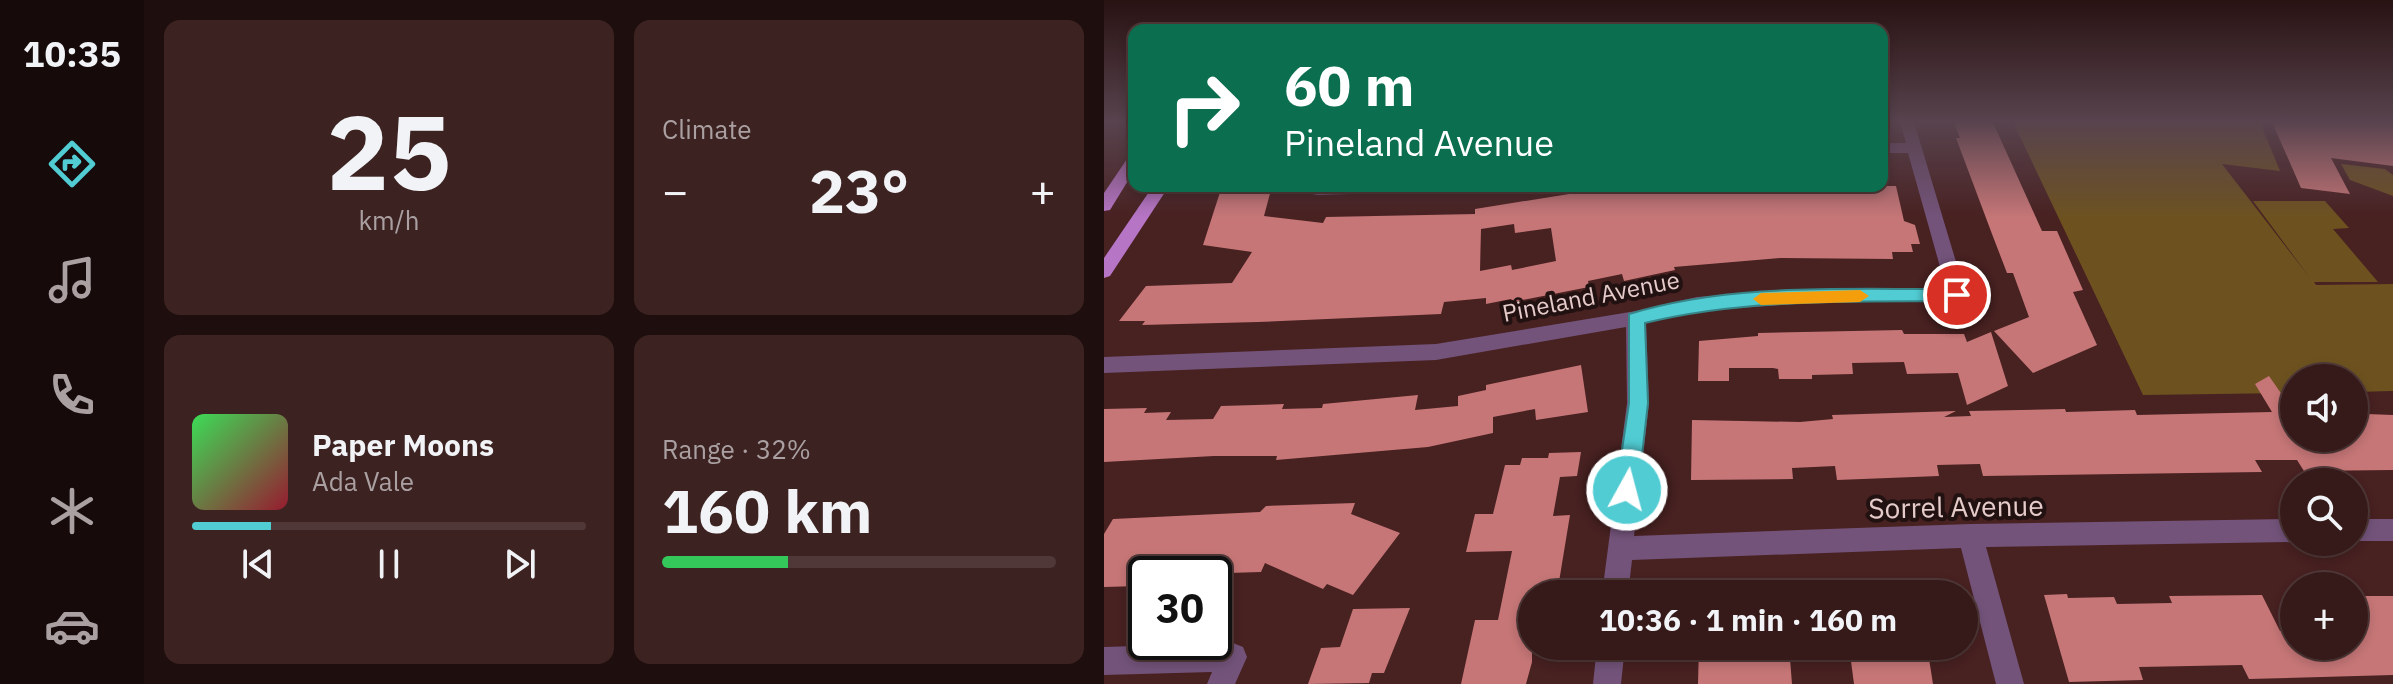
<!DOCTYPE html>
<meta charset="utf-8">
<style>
:root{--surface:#361919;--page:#3d2222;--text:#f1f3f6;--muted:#aaa0a2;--line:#503838;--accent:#51ccd3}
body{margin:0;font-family:"IBM Plex Sans",sans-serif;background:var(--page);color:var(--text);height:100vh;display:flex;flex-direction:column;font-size:30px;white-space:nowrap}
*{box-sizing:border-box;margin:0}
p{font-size:26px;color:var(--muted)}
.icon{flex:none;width:44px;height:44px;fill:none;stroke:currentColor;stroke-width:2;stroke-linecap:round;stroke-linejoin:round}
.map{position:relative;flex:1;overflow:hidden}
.sheet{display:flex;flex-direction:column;gap:20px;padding:20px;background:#1e0e0e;width:960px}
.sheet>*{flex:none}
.guide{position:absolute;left:24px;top:24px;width:760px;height:168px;border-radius:16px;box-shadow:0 4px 12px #0003,0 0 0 2px var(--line);background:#0b6e4f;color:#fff;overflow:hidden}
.buttons{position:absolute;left:1176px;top:364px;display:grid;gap:16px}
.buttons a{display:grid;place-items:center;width:88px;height:88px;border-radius:50%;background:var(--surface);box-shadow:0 4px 12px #0003,0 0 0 2px var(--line);font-size:40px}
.speed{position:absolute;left:24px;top:556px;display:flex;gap:16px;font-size:40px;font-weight:700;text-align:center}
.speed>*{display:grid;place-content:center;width:104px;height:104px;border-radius:50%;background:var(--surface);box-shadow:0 4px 12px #0003,0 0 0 2px var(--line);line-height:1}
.speed .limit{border:4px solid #111;border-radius:12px;background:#fff;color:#111}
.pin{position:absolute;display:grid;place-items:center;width:68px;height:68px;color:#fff;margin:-34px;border:4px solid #fff;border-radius:50%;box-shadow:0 2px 8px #0007}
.me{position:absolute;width:88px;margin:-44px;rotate:7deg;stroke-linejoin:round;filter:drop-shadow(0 0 6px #0008)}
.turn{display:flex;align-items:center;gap:28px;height:168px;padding:0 24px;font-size:36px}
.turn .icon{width:104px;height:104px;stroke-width:2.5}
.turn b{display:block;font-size:56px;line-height:68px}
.big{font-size:60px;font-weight:800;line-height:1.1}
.sheet .tile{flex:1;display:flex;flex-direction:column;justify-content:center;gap:12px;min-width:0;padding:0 28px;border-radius:16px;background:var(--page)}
.sheet .dial{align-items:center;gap:0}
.dial b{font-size:104px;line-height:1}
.song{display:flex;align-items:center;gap:24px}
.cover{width:96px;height:96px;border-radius:12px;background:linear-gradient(135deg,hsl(130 70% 55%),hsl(350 70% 35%))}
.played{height:8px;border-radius:4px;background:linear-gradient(90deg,var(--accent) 20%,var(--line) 20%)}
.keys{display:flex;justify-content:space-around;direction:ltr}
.heat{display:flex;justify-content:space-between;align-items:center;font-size:44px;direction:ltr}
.charge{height:12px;border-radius:6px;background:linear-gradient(90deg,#34c759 32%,var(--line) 0)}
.sheet .tiles{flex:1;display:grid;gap:20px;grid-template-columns:repeat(2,1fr)}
.trip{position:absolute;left:414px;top:580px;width:460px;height:80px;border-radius:40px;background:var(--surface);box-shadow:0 4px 12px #0003,0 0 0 2px var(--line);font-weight:800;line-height:80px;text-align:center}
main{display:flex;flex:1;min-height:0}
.dock{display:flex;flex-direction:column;width:144px;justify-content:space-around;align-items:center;background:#160a0a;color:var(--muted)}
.dock .icon{width:56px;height:56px}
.dock .selected{color:var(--accent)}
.dock b{font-size:36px;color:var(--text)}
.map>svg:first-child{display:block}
.green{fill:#6d5220}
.building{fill:#c67677;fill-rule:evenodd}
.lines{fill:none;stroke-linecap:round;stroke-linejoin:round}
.minor{fill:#73537a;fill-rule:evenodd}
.major{fill:#b775c6;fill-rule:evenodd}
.route{fill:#51ccd3;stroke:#358589;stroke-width:2}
.slow{fill:#f59e0b}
.labels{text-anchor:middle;stroke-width:8;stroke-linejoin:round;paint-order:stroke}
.street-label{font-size:24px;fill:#e5cbca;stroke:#211}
.near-street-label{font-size:28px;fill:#e5cbca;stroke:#211}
</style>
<main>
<nav class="dock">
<b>10:35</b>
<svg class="icon selected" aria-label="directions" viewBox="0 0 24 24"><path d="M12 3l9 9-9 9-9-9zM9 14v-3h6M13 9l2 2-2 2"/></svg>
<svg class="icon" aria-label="music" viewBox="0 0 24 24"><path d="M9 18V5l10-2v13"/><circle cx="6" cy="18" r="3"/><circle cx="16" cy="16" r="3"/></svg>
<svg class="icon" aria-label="phone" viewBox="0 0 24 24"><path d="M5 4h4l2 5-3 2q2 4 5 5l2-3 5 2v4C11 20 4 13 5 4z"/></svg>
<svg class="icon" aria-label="climate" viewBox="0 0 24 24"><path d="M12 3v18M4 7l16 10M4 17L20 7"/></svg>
<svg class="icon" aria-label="car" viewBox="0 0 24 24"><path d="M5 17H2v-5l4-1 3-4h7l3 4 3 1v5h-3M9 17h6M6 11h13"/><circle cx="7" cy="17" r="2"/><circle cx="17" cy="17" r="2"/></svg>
</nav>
<section class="sheet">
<div class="tiles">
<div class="tile dial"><b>25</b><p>km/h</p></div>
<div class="tile"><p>Climate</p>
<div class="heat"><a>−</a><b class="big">23°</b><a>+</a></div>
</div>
<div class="tile">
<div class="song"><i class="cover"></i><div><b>Paper Moons</b><p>Ada Vale</p></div></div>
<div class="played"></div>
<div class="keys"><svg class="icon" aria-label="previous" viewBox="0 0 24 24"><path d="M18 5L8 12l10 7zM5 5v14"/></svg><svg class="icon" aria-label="pause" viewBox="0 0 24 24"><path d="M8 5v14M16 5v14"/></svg><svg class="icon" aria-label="next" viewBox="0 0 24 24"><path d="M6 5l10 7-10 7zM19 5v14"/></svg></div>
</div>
<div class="tile"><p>Range · 32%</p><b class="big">160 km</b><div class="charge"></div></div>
</div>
</section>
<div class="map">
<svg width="1289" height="684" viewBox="0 0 1289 684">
<rect width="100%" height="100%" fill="#482121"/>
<g class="green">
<polygon points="909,122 1156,122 1176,171 1118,164 1206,278 1149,201 1221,201 1245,228 1229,229 1274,282 1210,282 1212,285 1289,284 1289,391 1250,392 1250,378 1190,378 1190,393 1039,395"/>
<polygon points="1237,164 1281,169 1289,175 1289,196 1246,180"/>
</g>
<g class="building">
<polygon points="850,122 888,122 891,127 938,231 953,231 979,290 969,292 993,345 929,373 890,331 925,317 909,273 903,273 888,234 852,138 856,138"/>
<polygon points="1168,122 1289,122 1289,166 1227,158 1246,194 1197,188"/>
<path d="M118 186H168L160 216 219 223 222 217 371 214V209L515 186H792L800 221 811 225 816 244H807L809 252H788L789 259 677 258 570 267 571 270 520 281 518 274 484 281 485 287 408 302 407 299 382 304V298L340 302 337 314 154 322 38 325 41 321H15L42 286 128 283 148 252 99 245ZM410 224 411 233 447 228 452 261 408 270 407 265 376 271 377 229Z"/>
<polygon points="798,330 800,334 860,334 863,342 887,332 904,386 863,405 854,373 803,374 800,362 748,363 749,374 708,375 708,379 675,379 674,369 669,368 625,368 625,381 594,381 595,341 654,336 654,333"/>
<polygon points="477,365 484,412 432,420 431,409 389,417 389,433 324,447 172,460 173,456 110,456 0,462 0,409 43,408 40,413 67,412 62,420 109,419 117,406 180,404 178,409 218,408 219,404 314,395 311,410 354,406 354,396 382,390 382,385"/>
<polygon points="1165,376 1190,412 1190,438 1250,438 1250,396 1263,414 1289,415 1289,470 1200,471 1193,460 1151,460 1158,472 879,476 876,464 833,465 835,476 733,480 731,466 688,468 689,479 587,480 588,420 696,422 729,419 728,415 852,411 840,417 867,416 865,411 961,409 962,412 1031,410 1033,415 1168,412 1151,384"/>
<polygon points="477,452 473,476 456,477 449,516 466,515 453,594 428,594 428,662 422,684 357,684 371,620 394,620 408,551 362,552 371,514 389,514 401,465 416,465 418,458 444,458 445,453"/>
<polygon points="251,503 247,514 296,533 249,595 223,584 219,589 161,563 157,572 124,573 127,567 86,569 84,574 42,574 36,586 0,587 0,534 9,519 156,512 162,506"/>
<polygon points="963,594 964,598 1010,597 1013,604 1068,603 1065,596 1158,595 1176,631 1190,630 1190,646 1250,646 1250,596 1289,596 1289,675 1145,679 1138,665 1035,667 1039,680 965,682 940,595"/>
<polygon points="306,608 280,673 268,673 265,683 204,684 217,648 236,647 249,609"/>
<polygon points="595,646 685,646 688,684 594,684"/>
<polygon points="745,646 823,646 829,684 750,684"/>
</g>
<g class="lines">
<g class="minor">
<polygon points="796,122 810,122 862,295 860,300 706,303 593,311 542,323 545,403 530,536 866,524 1190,519 1191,542 882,547 920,684 892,684 857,548 528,560 524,594 498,594 523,403 522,327 332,360 0,373 0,357 332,344 532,311 593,297 706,289 842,288 804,153 778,153 778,143 802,143"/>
<polygon points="207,186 348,186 340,191 214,195 208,194"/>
<rect x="1250" y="519" width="39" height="22"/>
<polygon points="129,643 139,647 143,657 131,684 103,684 108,672 0,675 0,647"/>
<polygon points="493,646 521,646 517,684 489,684"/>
</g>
<g class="major">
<polygon points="30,154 30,171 6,210 0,211 0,193 25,156"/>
<polygon points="49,186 65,186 6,276 0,278 0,258"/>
</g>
</g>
<linearGradient id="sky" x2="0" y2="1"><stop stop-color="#281212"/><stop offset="0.56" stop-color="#58434e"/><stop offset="1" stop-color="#58434e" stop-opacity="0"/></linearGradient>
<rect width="1289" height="218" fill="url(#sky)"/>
<path class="route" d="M853 289 861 295 853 301C748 302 643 298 541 323L544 403 534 490 531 496 523 499 516 496 512 490 525 403V314C630 282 744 290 853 289Z"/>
<polygon class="slow" points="756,290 765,296 756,302 657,305 649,299 657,293"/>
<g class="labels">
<g class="street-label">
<text transform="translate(487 297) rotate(-11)" y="8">Pineland Avenue</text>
</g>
<g class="near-street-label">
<text transform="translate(852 507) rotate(-1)" y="10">Sorrel Avenue</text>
</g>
</g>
</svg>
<div class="buttons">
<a><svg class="icon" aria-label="sound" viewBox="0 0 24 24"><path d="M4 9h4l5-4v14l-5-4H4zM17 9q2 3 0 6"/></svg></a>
<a><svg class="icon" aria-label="search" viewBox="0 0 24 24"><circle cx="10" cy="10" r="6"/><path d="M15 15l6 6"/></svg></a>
<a>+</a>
</div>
<div class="speed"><div class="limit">30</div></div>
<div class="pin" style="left:853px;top:295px;background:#d93025"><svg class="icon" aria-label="arrive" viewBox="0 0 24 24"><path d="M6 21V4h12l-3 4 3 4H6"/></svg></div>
<svg class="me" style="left:523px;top:490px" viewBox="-20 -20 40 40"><circle r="17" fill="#51ccd3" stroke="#fff" stroke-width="3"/><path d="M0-11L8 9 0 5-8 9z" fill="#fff"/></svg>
<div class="trip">10:36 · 1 min · 160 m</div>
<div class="guide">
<div class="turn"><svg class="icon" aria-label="right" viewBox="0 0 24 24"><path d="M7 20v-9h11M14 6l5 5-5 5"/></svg><div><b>60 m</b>Pineland Avenue</div></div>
</div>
</div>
</main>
